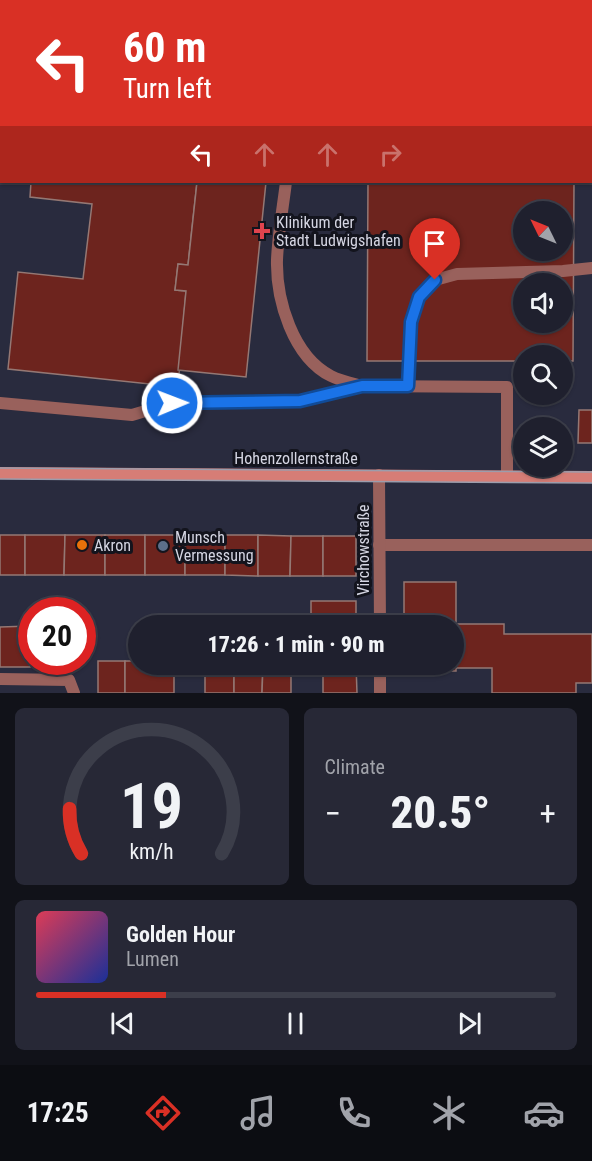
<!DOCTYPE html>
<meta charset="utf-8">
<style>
:root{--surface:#1f202e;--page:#272836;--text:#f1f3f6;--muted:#a1a3aa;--line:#3c3e4a;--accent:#d93025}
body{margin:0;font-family:"Roboto Condensed",sans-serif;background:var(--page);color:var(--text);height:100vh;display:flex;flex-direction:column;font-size:22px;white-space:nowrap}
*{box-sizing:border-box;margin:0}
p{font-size:20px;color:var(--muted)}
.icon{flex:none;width:33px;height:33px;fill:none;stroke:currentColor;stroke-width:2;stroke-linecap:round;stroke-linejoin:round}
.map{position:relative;height:693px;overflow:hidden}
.drawer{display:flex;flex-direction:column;gap:15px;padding:15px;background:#111219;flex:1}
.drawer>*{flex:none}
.top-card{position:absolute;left:0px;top:0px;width:592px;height:183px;box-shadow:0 2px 4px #0004,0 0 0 2px var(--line);background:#d93025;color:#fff;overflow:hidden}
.needle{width:39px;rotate:313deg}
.buttons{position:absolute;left:513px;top:201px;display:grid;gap:12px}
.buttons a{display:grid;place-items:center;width:60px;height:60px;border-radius:50%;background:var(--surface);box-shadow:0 2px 4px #0004,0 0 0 2px var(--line);font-size:30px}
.speed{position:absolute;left:18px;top:597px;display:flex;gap:12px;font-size:30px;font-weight:700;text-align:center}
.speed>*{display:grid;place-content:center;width:78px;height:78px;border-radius:50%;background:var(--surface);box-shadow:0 2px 4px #0004,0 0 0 2px var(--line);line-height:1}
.speed .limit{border:9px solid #d22;background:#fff;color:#111}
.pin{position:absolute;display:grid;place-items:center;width:51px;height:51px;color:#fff;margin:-62px -26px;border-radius:50% 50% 50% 0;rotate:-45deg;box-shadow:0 0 6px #0007}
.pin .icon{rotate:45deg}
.me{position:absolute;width:66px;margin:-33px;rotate:89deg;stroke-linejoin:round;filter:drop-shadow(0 0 4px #0008)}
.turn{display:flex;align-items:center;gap:21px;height:126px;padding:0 24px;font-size:27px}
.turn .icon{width:78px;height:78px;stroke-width:2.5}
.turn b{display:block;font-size:42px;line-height:51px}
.lanes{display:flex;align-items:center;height:57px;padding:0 24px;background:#0003;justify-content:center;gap:30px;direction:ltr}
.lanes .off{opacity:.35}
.big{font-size:45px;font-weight:800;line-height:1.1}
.drawer .tile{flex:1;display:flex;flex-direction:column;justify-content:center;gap:9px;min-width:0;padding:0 21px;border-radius:9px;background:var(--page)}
.drawer .dial{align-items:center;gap:0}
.dial svg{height:156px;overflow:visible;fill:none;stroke:var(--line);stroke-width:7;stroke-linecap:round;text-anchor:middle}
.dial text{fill:var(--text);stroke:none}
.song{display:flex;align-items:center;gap:18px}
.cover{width:72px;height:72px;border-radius:9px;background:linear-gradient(135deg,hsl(350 70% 55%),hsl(230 70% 35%))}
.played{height:6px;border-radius:3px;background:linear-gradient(90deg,var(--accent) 25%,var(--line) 25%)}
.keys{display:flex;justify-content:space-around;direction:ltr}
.heat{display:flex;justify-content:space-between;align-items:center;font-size:33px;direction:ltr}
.drawer .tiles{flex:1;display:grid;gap:15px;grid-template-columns:1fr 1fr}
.tile:last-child{grid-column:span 2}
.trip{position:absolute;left:128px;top:615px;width:336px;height:60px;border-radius:30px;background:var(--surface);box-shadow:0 2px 4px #0004,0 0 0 2px var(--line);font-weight:800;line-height:60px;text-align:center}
.menu{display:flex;height:96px;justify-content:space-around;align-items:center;background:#0c0d12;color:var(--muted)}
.menu .icon{width:42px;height:42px}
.menu .current{color:var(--accent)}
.menu b{font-size:27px;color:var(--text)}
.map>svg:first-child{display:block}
.building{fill:#6d241e;stroke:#947874;stroke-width:1.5;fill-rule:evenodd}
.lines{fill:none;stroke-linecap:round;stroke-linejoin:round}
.lane{stroke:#99615c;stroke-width:12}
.street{stroke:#99615c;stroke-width:12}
.secondary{stroke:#d67d76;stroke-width:12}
.tram{stroke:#9c9dac;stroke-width:1.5}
.route-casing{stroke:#114b97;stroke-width:15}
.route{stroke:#1a73e8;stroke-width:10}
.health-dot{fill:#e0444e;stroke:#13141d;stroke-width:2}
.food-dot{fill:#e8710a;stroke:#13141d;stroke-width:2}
.service-dot{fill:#5c6f8a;stroke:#13141d;stroke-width:2}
.labels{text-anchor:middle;stroke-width:6;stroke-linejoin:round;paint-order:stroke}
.poi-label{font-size:16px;fill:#d5d6e3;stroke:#13141d;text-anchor:start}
.street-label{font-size:16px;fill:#d5d6e3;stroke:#13141d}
</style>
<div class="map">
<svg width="592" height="693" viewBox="0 0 592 693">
<rect width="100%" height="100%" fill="#292b3e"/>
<g class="building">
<polygon points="0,0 84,0 84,2 2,2 2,54"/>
<polygon points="91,0 155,0 91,2"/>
<polygon points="208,0 284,0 284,2"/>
<polygon points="470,0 571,0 571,2"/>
<rect x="0" y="70" width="2" height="86"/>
<polygon points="31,182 197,182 188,265 178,264 175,290 186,291 178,387 8,369 18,272 83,279 92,204 30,197"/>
<polygon points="197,182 266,182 246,377 178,370 186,291 175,290 178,264 188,265"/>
<path d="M368 182H574L573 361H562V356H524V361H367ZM524 212H562V250H524ZM524 284H562V322H524Z"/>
<polygon points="579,410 592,410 592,443 578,443"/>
<rect x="0" y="535" width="25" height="40"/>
<polygon points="25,535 65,535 64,575 25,575"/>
<polygon points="65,535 105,535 105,575 64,575"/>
<rect x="105" y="535" width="40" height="40"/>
<rect x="145" y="535" width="40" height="40"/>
<rect x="185" y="535" width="40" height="40"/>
<polygon points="225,535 258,535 258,576 225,575"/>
<polygon points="258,535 291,536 290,576 258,576"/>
<polygon points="291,536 323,536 323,576 290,576"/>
<rect x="323" y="536" width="33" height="40"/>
<polygon points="404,582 456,582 456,624 504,624 504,634 592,634 592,683 576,683 576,693 492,693 492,668 456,668 456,671 403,671 404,664 453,664 453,626 404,626"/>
<rect x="311" y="601" width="45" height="25"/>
<polygon points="30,626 30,667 0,667 0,627"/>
<rect x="98" y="661" width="27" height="32"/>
<polygon points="125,661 138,661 138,664 174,664 174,693 125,693"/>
<rect x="205" y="664" width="29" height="29"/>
<polygon points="234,664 263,664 262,693 234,693"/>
<polygon points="263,664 291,664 291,693 262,693"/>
<polygon points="323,664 356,664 357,693 323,693"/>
</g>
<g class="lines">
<g class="lane">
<polyline points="315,2 317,0"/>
<polyline points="412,2 412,0"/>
<polyline points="591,46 592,46"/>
<path d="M286 182C283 207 278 234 277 260 276 300 293 357 331 376 341 381 351 383 362 386L507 387V476"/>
<polyline points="408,386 411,322 419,297 435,280 457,274 563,271 592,268"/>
<polyline points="0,403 132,415 172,403 300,401 358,387"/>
<polyline points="379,545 592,545"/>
</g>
<g class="street">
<polyline points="379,475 380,626"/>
<polyline points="380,664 380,693"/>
<polyline points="0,679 69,680 74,693"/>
</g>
<polyline class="secondary" points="0,473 592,477"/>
<g class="tram">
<polyline points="0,468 592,472"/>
<polyline points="0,479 592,483"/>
</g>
</g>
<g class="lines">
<defs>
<polyline id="route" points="172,403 300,401 362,386 408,386 411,322 419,297 435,280"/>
</defs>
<use href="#route" class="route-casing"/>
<use href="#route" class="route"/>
</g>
<path class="health-dot" d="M259 222h6v6h6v6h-6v6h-6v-6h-6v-6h6z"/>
<circle class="food-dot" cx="82" cy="545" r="6"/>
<circle class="service-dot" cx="163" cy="546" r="6"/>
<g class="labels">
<g class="poi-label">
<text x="276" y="228">Klinikum der<tspan x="276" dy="18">Stadt Ludwigshafen</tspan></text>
<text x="175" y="543">Munsch<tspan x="175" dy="18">Vermessung</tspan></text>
<text x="94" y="551">Akron</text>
</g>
<g class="street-label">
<text x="296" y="464">Hohenzollernstraße</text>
<text transform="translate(363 550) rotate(-90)" y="6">Virchowstraße</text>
</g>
</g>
</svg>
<div class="buttons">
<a><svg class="needle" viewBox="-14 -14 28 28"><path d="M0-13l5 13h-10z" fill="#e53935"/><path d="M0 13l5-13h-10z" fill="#a1a3aa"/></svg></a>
<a><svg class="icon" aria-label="sound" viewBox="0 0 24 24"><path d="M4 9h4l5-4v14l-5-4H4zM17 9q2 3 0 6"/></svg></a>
<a><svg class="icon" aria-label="search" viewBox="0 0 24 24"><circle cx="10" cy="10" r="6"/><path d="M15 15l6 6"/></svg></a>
<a><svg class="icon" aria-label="layers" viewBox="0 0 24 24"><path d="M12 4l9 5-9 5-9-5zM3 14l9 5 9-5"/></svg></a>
</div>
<div class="speed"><div class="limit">20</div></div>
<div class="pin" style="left:435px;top:280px;background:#d93025"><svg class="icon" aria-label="arrive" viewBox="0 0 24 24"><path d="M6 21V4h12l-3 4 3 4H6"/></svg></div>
<svg class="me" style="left:172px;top:403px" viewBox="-20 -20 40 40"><circle r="17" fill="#1a73e8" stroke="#fff" stroke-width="3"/><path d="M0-11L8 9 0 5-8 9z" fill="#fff"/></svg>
<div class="trip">17:26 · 1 min · 90 m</div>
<div class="top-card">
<div class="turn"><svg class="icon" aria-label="left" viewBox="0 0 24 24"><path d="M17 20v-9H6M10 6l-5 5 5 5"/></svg><div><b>60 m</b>Turn left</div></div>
<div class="lanes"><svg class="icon" aria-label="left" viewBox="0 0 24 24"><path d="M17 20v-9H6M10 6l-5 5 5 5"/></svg><svg class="icon off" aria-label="ahead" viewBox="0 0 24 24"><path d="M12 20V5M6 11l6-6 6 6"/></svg><svg class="icon off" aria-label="ahead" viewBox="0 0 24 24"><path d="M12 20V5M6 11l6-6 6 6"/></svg><svg class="icon off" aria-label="right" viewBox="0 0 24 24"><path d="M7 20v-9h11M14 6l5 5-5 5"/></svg></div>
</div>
</div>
<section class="drawer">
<div class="tiles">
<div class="tile dial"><svg viewBox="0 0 100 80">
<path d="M14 69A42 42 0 1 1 86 69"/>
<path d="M14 69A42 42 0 0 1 8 46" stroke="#d93025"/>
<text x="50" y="56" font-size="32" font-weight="700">19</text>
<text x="50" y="72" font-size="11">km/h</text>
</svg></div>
<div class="tile"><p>Climate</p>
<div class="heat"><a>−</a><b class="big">20.5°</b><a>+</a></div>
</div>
<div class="tile">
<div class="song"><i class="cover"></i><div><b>Golden Hour</b><p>Lumen</p></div></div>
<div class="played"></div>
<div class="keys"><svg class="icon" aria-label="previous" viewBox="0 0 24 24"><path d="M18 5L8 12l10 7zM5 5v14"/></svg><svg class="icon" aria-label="pause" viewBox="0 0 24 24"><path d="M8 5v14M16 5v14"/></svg><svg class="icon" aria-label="next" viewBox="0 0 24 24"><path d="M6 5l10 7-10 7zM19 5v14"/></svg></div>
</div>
</div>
</section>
<nav class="menu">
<b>17:25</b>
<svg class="icon current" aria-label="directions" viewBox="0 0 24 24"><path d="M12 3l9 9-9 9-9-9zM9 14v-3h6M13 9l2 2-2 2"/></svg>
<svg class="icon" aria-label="music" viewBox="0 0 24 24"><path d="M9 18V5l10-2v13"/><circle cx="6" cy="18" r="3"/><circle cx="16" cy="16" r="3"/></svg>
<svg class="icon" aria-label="phone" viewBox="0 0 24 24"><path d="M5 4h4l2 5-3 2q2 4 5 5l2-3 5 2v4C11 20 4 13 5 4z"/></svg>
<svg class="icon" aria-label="climate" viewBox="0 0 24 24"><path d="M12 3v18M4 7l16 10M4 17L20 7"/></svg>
<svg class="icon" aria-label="car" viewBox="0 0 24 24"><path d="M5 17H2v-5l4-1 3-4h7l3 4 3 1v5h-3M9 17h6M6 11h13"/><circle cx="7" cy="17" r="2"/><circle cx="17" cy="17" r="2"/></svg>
</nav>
